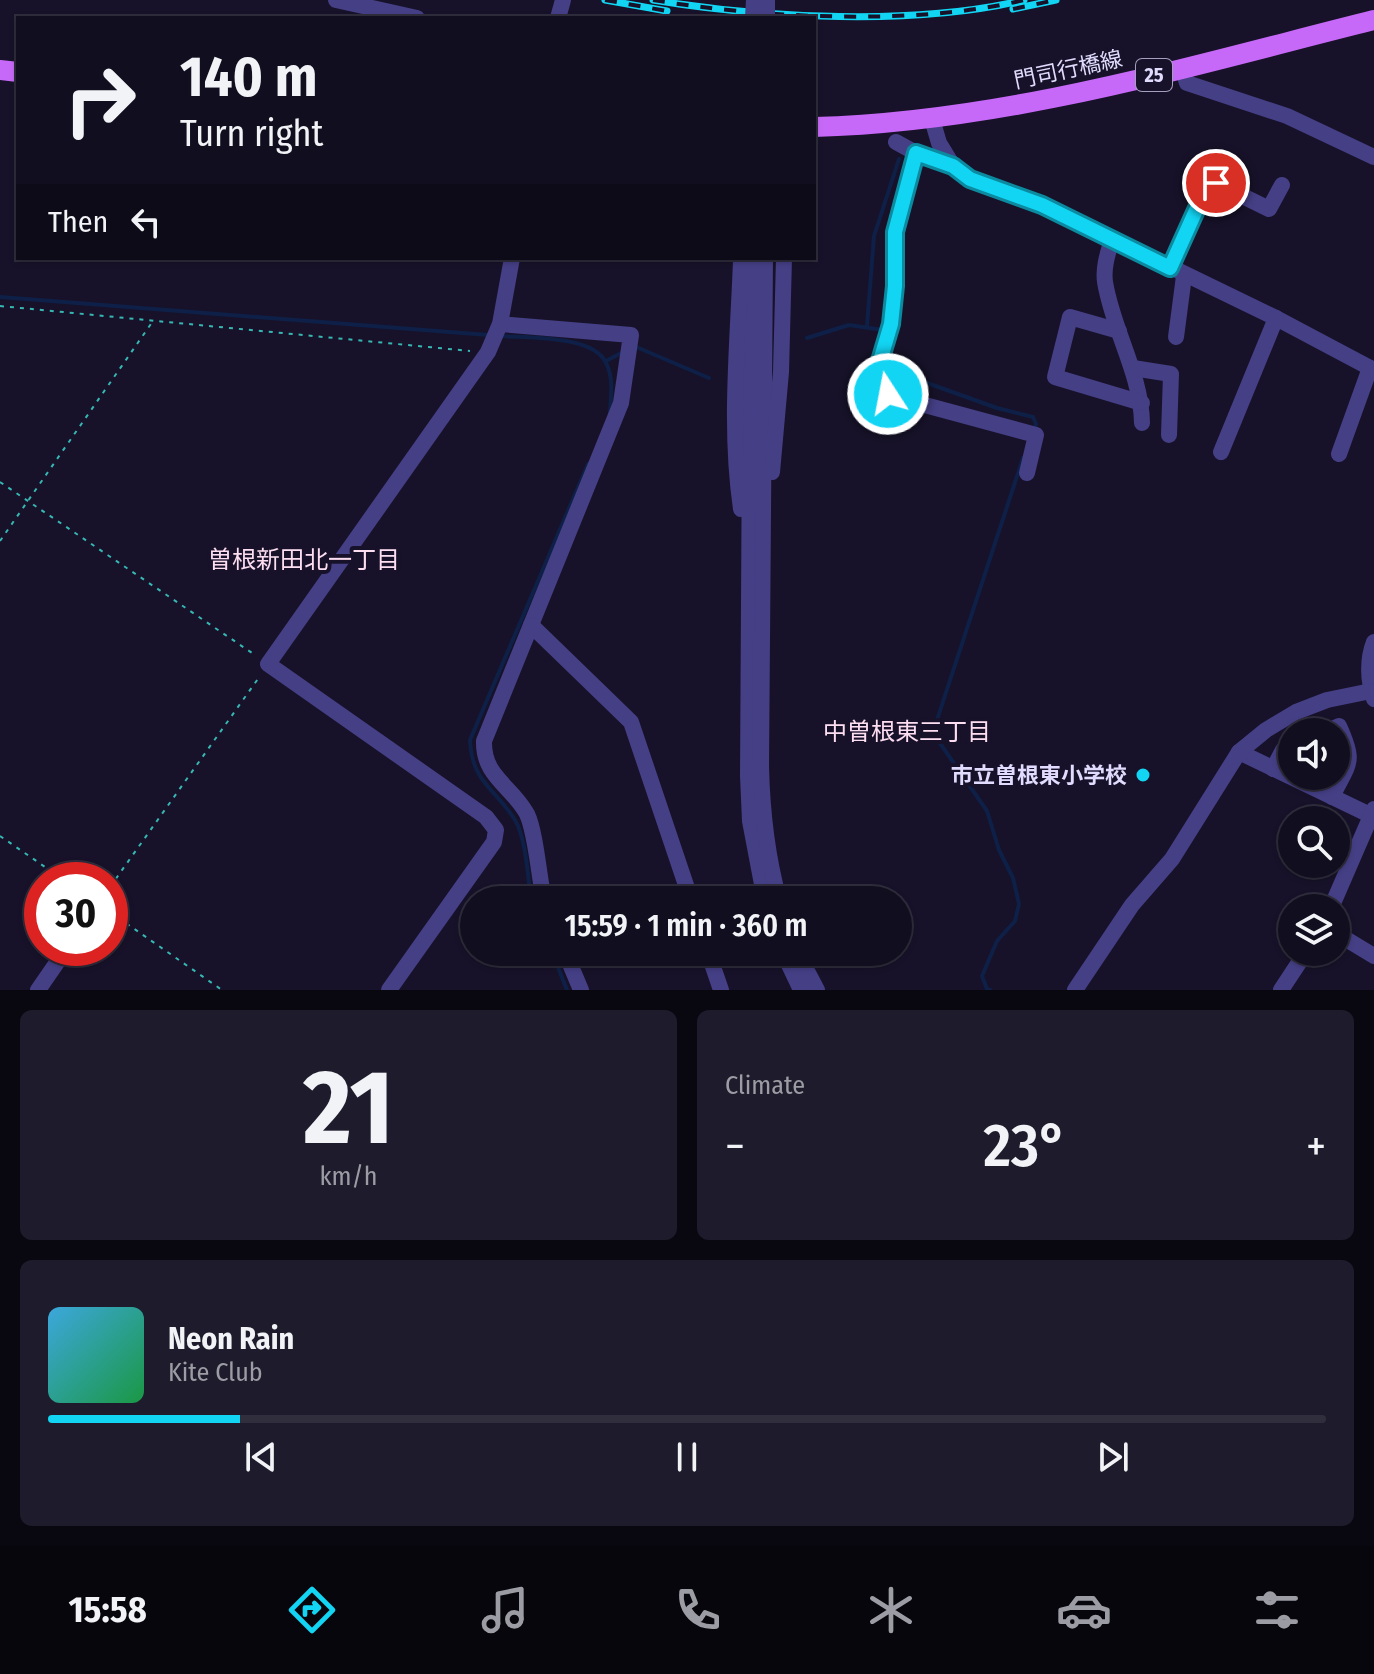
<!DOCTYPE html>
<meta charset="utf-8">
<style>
:root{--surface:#110e1f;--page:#1e1c2c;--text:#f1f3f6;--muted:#9c9ca4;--line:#302e3d;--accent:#12d5f4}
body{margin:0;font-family:"Fira Sans Condensed","Noto Sans JP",sans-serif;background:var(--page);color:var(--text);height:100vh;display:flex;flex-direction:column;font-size:30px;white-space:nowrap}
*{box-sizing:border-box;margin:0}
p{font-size:26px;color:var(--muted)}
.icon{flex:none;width:44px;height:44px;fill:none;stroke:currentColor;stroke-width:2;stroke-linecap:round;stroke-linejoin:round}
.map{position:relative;height:990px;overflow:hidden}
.sheet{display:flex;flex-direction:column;gap:20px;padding:20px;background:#090811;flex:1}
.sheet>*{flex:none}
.banner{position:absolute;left:16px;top:16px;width:800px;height:244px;border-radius:0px;box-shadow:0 2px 6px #0004,0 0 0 2px var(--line);background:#110e1f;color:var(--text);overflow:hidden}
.fabs{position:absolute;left:1278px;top:718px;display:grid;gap:16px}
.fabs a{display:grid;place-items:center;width:72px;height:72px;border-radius:50%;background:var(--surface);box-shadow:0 2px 6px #0004,0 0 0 2px var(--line);font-size:40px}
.speed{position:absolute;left:24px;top:862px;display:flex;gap:16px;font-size:40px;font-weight:700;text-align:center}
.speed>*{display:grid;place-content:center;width:104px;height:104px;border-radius:50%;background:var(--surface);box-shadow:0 2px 6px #0004,0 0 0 2px var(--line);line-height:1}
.speed .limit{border:12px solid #d22;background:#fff;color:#111}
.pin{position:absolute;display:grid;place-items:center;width:68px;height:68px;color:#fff;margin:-34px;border:4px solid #fff;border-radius:50%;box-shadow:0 2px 8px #0007}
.me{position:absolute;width:88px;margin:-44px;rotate:349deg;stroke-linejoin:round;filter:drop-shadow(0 0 6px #0008)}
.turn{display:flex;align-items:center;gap:28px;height:168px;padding:0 32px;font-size:36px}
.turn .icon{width:104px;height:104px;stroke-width:2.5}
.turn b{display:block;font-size:56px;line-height:68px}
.then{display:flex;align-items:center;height:76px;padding:0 32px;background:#0003;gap:16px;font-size:30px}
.big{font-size:60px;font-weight:600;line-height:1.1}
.sheet .card{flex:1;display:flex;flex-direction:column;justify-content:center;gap:12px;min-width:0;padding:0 28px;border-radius:12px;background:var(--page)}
.sheet .dial{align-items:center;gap:0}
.dial b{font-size:104px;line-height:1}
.song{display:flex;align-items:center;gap:24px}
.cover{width:96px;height:96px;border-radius:12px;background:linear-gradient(135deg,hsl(200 70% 55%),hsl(140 70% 35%))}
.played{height:8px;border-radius:4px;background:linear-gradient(90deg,var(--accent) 15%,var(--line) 15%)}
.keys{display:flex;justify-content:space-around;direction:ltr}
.heat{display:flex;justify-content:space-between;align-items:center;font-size:44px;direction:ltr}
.sheet .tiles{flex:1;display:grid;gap:20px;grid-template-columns:1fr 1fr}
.card:last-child{grid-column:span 2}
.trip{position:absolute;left:460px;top:886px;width:452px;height:80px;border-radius:40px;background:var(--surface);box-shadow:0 2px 6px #0004,0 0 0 2px var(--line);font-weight:600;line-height:80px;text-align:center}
.dock{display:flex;height:128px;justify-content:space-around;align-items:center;background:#07060c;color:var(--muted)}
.dock .icon{width:56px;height:56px}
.dock .current{color:var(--accent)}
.dock b{font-size:36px;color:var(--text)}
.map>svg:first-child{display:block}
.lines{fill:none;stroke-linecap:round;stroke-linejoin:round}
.stream{stroke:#0e2047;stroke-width:4}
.path{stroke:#37b7b3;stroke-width:2;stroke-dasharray:4 6;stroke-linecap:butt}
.minor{stroke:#453f86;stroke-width:16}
.major{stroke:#c769f8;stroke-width:20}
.rail-casing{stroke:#12d5f4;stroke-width:7}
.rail{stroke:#171229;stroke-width:4;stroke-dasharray:12;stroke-linecap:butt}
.minor-bridge{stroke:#453f86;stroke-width:16}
.route-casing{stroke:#0c8a9f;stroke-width:20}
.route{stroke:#12d5f4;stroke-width:14}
.poi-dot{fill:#12d5f4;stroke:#171229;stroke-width:3}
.labels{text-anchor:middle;stroke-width:8;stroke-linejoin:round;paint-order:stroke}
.shield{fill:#171229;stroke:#a49fbd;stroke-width:2}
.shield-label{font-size:20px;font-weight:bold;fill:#e1dcfd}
.street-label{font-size:22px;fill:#e1dcfd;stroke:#171229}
.poi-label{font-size:22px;font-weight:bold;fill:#e1dcfd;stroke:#171229;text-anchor:end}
.neighbourhood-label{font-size:24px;fill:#fddef1;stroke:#171229}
</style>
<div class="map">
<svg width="1374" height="990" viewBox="0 0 1374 990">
<rect width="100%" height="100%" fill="#171229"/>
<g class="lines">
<g class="stream">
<polyline points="0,297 488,335"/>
<polyline points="867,326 874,236 899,159"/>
<path d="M501 336C527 338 594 335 606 363 614 378 611 396 610 412"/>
<polyline points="807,338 849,325 883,330"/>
<polyline points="634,346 709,378"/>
<polyline points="606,361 623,352"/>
<polyline points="889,365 888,369 997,408 1033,417 1036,424 1033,432"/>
<path d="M531 900C528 878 526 838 515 820 495 788 472 783 470 740L588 464"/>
<polyline points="552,952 567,990"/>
<polyline points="990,990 987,989 982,976 997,941 1015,921 1019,904 1013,878 999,850 987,811 935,736 935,726 1023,458"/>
</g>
<g class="path">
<polyline points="0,306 470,351"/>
<polyline points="0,482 255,655"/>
<polyline points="0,541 153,321"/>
<polyline points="0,836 64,880"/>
<polyline points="110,887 260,676"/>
<polyline points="110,912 222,990"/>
</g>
<g class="minor">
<polyline points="336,0 417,18"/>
<polyline points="558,18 563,0"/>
<polyline points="1182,68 1187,83 1287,116 1374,157"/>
<polyline points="932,119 939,143 953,166 970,179 1042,205 1076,221 1276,318 1374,370"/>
<polyline points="896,142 916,153 895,232 895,286 891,324 878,377 888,394 899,398 1036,435 1027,473"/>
<polyline points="916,153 953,166"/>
<path d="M1112 239C1108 253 1103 267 1105 282 1113 331 1141 373 1142 423"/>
<polyline points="751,258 748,776 750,821 765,900"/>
<path d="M765 258 761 766C762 812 767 856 779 900"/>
<path d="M741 260C738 343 729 427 741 509"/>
<polyline points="1170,268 1207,186 1216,183 1269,209 1282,185"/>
<path d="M500 324 631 335 621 403 484 741C483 777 512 786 527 814 536 833 539 878 544 900"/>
<polyline points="1119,331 1070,317 1055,377 1142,403"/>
<polyline points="1176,337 1184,276"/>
<polyline points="1133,368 1171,374 1169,435"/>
<polyline points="1221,452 1276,318"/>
<polyline points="1339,454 1370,368"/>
<polyline points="772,472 781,372 784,258"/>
<polyline points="531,625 631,722 691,900"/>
<path d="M1374 699C1368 681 1367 660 1374 642"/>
<path d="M1326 732 1339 726C1356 763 1349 762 1332 797"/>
<polyline points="1239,752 1372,816"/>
<polyline points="1273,769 1283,750 1292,746"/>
<polyline points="1331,908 1374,809"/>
<polyline points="1336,933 1374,956"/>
<polyline points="565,952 581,990"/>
<polyline points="708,952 721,990"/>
<polyline points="783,952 801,990"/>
<polyline points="797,952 817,990"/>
<polyline points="38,990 67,948"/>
<polyline points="389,990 494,842 496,830 486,817 268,664 488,352 500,324 512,258"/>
<polyline points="1075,990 1132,905 1172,859 1239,752 1266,730 1296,712 1327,700 1371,691"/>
<polyline points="1281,990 1306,952"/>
</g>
<g class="major">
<polyline points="0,70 18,72"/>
<path d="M814 127C1005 122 1190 66 1374 20"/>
</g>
<defs>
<g id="rail">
<polyline points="605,0 667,11"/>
<path d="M653 0C762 18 917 26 1024 0"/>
<polyline points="1013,9 1056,0"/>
</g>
</defs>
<use href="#rail" class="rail-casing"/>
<use href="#rail" class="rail"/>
<g class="minor-bridge">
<polyline points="753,18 754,0"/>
<polyline points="767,18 767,0"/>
</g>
</g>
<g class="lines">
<defs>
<polyline id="route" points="888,394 878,377 877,371 891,324 895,286 895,232 916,153 953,166 970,179 1042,205 1170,268 1207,186 1216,183"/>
</defs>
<use href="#route" class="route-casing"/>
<use href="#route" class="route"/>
</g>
<circle class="poi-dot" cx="1143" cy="775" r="8"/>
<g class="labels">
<rect class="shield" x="1136" y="59" width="36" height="32" rx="6"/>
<g class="shield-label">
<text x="1154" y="82">25</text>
</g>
<g class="street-label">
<text transform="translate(1068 69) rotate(-12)" y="8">門司行橋線</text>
</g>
<g class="poi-label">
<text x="1127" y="783">市立曽根東小学校</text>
</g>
<g class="neighbourhood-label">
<text x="304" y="568">曽根新田北一丁目</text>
<text x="907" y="740">中曽根東三丁目</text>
</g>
</g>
</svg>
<div class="fabs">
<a><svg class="icon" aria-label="sound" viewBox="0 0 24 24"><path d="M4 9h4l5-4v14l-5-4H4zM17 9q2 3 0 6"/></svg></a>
<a><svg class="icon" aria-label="search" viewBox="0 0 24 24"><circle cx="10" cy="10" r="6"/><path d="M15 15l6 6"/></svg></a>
<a><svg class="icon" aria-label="layers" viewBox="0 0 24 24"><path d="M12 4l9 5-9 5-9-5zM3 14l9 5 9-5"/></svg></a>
</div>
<div class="speed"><div class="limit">30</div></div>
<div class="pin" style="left:1216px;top:183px;background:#d93025"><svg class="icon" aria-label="arrive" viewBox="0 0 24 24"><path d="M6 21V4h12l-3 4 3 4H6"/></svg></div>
<svg class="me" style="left:888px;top:394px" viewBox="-20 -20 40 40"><circle r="17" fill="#12d5f4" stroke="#fff" stroke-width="3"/><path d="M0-11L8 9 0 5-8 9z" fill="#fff"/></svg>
<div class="trip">15:59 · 1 min · 360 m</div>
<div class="banner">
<div class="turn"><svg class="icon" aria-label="right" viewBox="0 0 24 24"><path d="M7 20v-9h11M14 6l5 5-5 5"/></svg><div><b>140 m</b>Turn right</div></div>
<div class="then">Then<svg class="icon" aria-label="left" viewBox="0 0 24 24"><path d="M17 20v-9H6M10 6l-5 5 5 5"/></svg></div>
</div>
</div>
<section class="sheet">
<div class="tiles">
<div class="card dial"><b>21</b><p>km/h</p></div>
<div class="card"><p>Climate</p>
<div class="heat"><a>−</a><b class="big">23°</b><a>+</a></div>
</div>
<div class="card">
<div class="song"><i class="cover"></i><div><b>Neon Rain</b><p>Kite Club</p></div></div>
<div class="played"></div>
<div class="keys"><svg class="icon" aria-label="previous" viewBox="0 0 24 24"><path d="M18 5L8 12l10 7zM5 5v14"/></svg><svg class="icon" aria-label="pause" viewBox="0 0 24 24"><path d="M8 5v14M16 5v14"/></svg><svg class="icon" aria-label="next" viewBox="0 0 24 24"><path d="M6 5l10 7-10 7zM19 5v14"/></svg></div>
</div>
</div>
</section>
<nav class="dock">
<b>15:58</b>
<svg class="icon current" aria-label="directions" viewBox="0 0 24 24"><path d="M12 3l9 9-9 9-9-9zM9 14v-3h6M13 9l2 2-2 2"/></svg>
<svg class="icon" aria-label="music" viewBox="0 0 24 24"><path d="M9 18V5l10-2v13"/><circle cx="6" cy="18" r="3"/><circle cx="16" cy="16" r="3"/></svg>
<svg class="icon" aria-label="phone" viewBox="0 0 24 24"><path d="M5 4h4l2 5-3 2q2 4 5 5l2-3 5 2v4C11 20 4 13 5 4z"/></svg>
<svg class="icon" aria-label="climate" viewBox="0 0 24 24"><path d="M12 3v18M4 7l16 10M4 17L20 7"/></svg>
<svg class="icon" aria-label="car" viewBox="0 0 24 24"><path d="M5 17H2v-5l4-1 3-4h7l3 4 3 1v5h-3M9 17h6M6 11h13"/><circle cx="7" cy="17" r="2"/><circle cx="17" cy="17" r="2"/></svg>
<svg class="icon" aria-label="filters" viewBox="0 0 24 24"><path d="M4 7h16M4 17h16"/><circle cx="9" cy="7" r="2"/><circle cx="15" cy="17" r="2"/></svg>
</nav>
